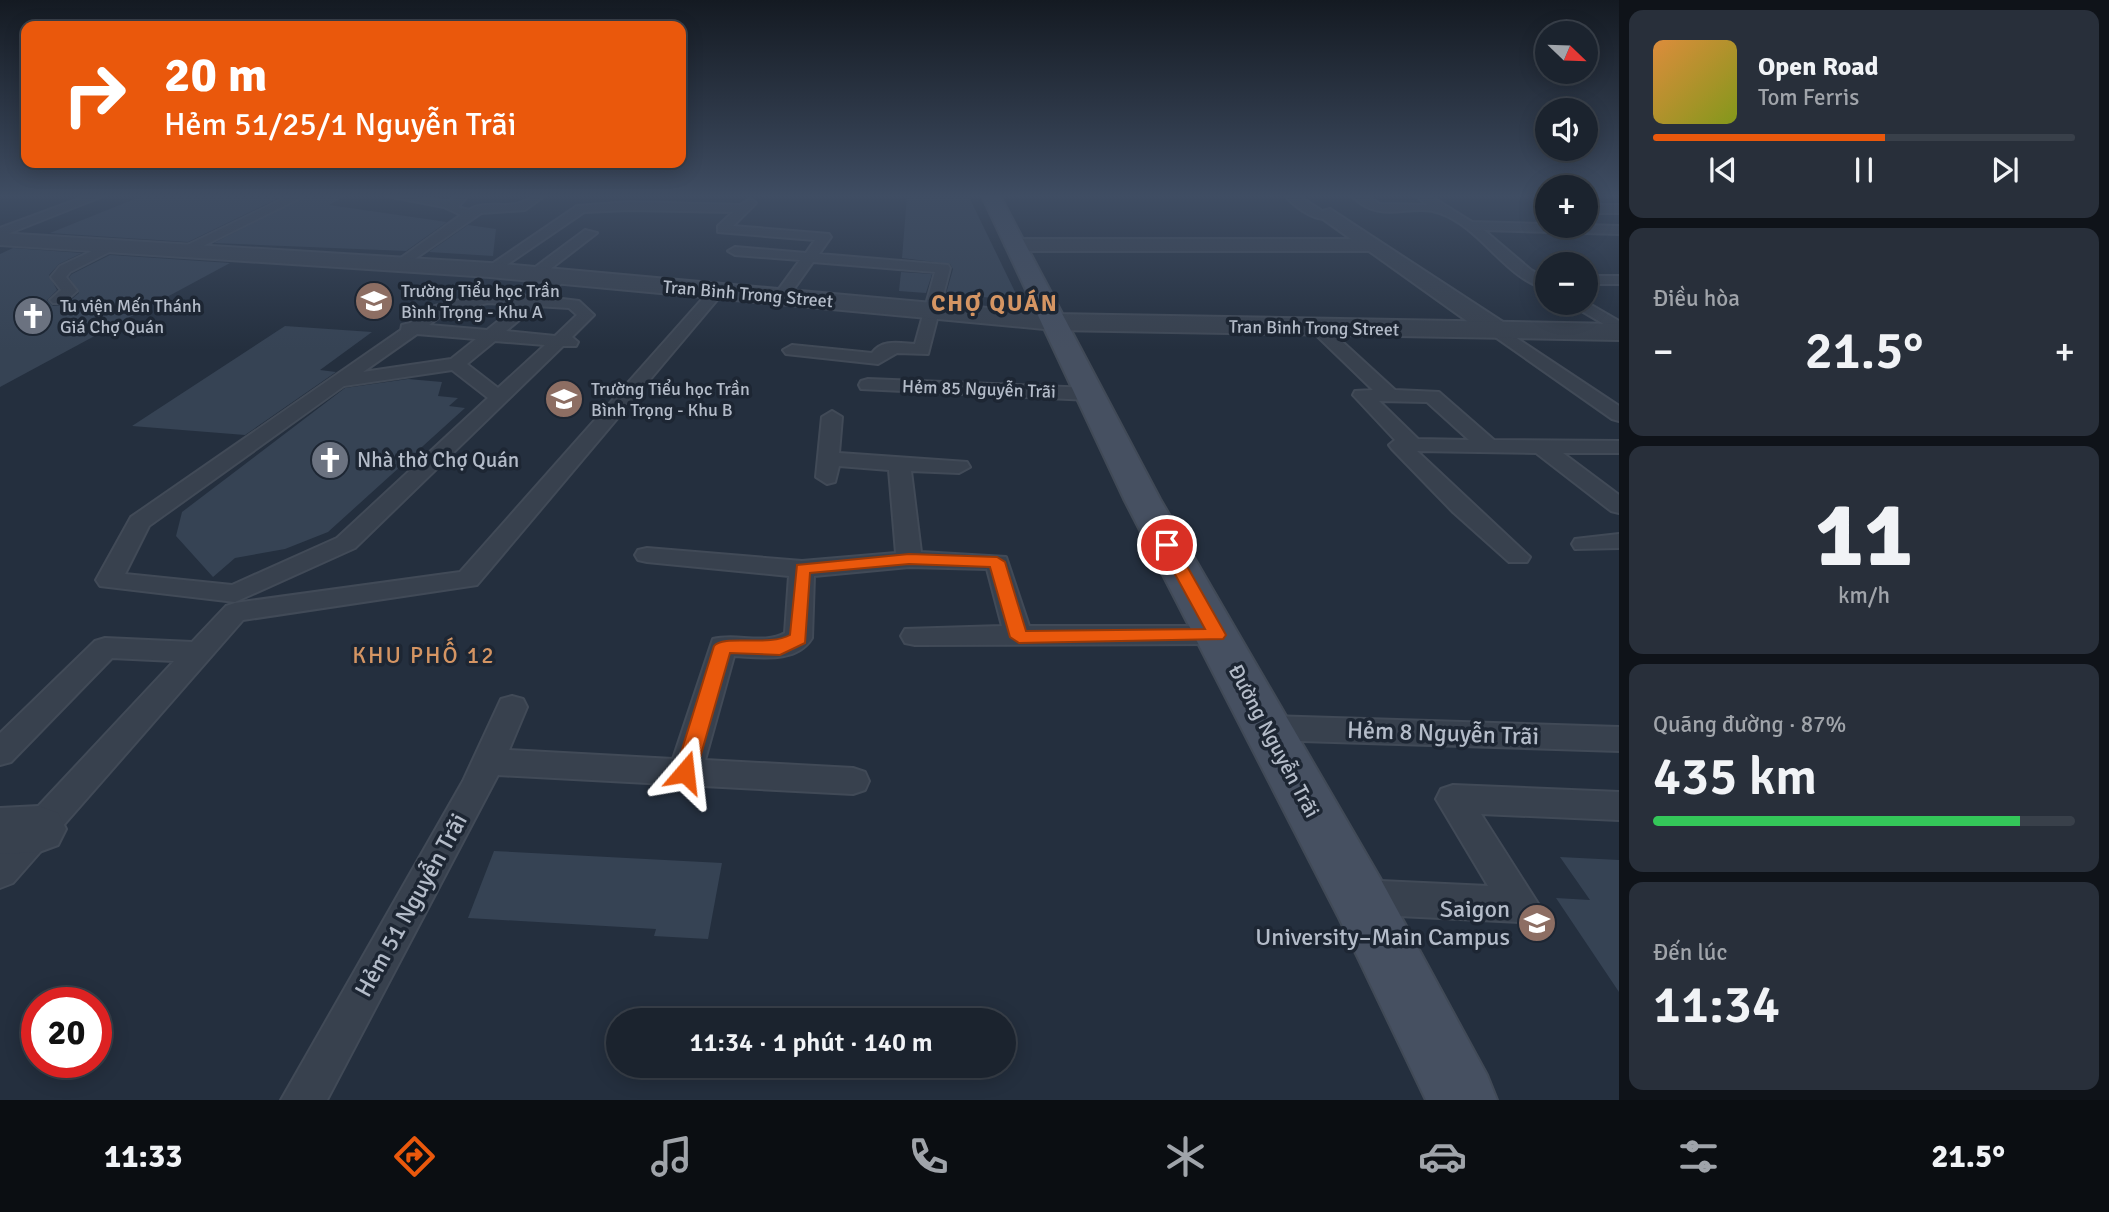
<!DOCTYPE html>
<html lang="vi">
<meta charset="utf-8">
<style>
:root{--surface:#1b232e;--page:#282f3a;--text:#f1f3f6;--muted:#a0a4aa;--line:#39404a;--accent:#ea580c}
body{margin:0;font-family:Signika,sans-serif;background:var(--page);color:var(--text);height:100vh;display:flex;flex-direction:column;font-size:26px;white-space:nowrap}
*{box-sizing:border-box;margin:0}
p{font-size:23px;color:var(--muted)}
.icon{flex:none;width:38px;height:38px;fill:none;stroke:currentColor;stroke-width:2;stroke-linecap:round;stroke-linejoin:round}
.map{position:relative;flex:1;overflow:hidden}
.side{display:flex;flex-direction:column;gap:10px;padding:10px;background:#0f1319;width:490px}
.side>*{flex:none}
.hud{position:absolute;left:21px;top:21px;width:665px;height:147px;border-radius:14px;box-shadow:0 4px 18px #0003,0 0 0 2px var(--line);background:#ea580c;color:#fff;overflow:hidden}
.needle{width:46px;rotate:113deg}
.fabs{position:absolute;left:1535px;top:21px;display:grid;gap:14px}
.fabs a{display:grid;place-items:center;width:63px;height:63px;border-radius:50%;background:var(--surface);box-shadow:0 4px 18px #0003,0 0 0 2px var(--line);font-size:35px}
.speed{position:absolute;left:21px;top:987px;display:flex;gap:14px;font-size:35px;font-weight:700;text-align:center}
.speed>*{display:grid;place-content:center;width:91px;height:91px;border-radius:50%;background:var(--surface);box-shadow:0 4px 18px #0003,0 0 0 2px var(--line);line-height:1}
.speed .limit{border:10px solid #d22;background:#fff;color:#111}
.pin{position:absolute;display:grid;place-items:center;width:60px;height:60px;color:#fff;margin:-30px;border:4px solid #fff;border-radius:50%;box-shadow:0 2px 7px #0007}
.me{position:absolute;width:77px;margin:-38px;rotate:17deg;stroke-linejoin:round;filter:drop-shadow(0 0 5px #0008)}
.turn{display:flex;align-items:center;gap:24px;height:147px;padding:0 28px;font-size:32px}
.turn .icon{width:91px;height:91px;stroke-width:2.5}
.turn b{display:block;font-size:49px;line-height:60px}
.big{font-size:52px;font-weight:600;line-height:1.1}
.side .tile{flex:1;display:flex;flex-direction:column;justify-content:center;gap:10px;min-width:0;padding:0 24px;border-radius:14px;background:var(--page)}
.side .dial{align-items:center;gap:0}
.dial b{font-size:91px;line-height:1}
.song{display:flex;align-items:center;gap:21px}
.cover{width:84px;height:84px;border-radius:10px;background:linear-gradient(135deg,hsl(30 70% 55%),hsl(70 70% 35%))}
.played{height:7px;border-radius:4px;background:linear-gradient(90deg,var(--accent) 55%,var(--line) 55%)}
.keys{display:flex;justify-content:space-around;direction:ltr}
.heat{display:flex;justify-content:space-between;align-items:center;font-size:38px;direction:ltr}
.charge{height:10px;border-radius:5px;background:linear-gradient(90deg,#34c759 87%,var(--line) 0)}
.trip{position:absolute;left:606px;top:1008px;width:410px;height:70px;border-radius:35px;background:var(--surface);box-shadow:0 4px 18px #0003,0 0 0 2px var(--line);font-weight:600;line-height:70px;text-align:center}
.menu{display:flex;height:112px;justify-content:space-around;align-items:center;background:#0b0e12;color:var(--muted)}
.menu .icon{width:49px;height:49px}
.menu .selected{color:var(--accent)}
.menu b{font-size:32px;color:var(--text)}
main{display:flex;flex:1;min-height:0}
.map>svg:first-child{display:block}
.building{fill:#364354}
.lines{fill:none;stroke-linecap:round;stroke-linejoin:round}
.service-casing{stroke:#414a57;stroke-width:4}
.minor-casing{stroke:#414a57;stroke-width:4}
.tertiary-casing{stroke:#414a57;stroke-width:4}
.secondary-casing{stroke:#414a57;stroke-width:4}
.service{fill:#38414e;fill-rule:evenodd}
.minor{fill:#38414e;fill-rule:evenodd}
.tertiary{fill:#38414e;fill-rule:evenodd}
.secondary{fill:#465061;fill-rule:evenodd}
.route{fill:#ea580c;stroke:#983908;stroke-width:2}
.labels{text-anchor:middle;stroke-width:7;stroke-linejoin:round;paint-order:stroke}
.far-poi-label{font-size:18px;fill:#b4bcc9;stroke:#1d2633;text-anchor:start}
.far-street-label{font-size:18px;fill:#b4bcc9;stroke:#1d2633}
.poi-label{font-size:21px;fill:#b4bcc9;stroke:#1d2633;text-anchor:start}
.street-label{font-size:21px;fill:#b4bcc9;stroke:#1d2633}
.far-district-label{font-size:23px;font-weight:bold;letter-spacing:2px;fill:#d59563;stroke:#1d2633}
.neighbourhood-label{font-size:23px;letter-spacing:2px;fill:#d59563;stroke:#1d2633}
.near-street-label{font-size:24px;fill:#b4bcc9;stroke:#1d2633}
.near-poi-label{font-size:24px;fill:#b4bcc9;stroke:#1d2633;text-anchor:end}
</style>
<main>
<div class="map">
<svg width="1619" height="1100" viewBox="0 0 1619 1100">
<rect width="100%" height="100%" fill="#242f3e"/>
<g class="building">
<polygon points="142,196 283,196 188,242 50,233"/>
<polygon points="306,196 345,196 329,205 447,222 406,251 214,243"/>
<polygon points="907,196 969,197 1019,300 946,294 953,269 950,264 902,258"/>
<polygon points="468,225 496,229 493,256 429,252"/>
<polygon points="13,248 82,253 59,264 49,275 57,290 47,300 53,306 65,305 79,293 69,277 72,274 110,255 230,263 0,387 0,254"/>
<polygon points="901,272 932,274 926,293 899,291"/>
<polygon points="285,326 372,332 320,370 336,372 245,435 132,426"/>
<polygon points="408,379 442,382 438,396 458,398 449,406 465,408 328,532 285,549 235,558 213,577 176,536 182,512 345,388"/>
<polygon points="494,851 722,863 708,939 654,936 656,929 468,918"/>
<polygon points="1560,857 1619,860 1619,992 1556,898 1590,900"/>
</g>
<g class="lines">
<defs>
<g id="service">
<polygon points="87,196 103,196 0,237 0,228"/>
<polygon points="289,196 304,196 191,252 179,249"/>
<path d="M387 196 450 201 456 196H468L458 207 469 210C483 201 501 207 516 204 527 201 532 196 544 196L525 210 481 213 403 267 396 263 398 260 461 215 444 207Z"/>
<path d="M1285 196H1299L1322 211 1336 215C1320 227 1297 208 1285 196Z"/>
<path d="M1352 196H1366L1380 204 1428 205 1416 196H1430L1472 222 1619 226V234L1484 230 1531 270 1547 279V289C1505 279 1482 228 1440 213 1410 202 1382 226 1352 196Z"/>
<path d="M750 199 756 203 733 226 829 234 831 237 819 254 948 265 950 268 928 354 897 353 878 364 786 354 783 350 792 345 872 353C882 339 899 343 915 344L935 272 813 262 786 300H776L773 297 800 260 735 255 728 251 735 247 806 253 815 240 718 232V226L733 212 629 210 584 212 495 273 490 274 483 270 577 206 629 202 741 205Z"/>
<rect x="1586" y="205" width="33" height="8"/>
<polygon points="585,230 597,233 540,277 530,277 530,271"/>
<polygon points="111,242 123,245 70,272 66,277 77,291 63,303 53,303 50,300 61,290 51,277 60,266"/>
<path d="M563 272 570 276 546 297 579 301 594 315 572 337 578 342 576 346H563L355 548 235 602 100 586 96 580 131 517 401 330 402 325 410 323 435 306 488 293 529 296ZM488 303 518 305 487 330 429 325 446 312ZM536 306 569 308 577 315 555 336 506 331ZM417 334 476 339 451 359 363 372ZM495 341 545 345 498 388 467 364ZM452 370 488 398 337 538 232 585 125 574 149 526 344 386Z"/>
<rect x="1586" y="276" width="33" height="8"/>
<polygon points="717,286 725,291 722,294 477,585 243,620 13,883 0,888 0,847 174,661 112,658 11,762 0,765 0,733 95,641 105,638 192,642 226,606 235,603 460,572 712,288"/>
<polygon points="1586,302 1619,321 1619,333 1568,303"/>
<path d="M1318 323 1324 325 1395 390 1439 392 1494 440 1619 441V453H1563L1619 495V513L1611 511 1536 453 1417 451 1530 557 1527 562H1509L1453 512 1392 449 1389 445 1395 440 1353 395 1355 391 1373 390 1312 331 1310 328ZM1379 401 1427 402 1469 440 1418 439Z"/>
<polygon points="1497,325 1619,406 1619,421 1612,419 1491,334 1489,330"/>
<polygon points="868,379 1090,388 1099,394 1090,400 861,389 859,385 861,381"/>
<path d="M832 411 842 417 839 453 967 462 970 467 959 473 911 471 921 552 1006 557 1029 626H1217L1227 628 1231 635 1227 642 1217 644 915 645 905 643 901 636 905 629 1002 626 987 569 909 567 814 576 812 638C796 664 760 657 734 656L705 760 853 768 865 772 869 781 865 790 853 794 498 775 327 1100H281L463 781 501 699 512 696 523 699 527 707 509 750 673 759 713 639C736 633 764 645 785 633L789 576 647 562 638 560 635 555 638 550 647 548 802 561 896 553 889 470 839 466 835 482 827 484 816 477 822 417Z"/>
<polygon points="1619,534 1619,548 1575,549 1572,544 1575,539"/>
<polygon points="1267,716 1619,727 1619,751 1267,740 1256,736 1252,728 1256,720"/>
<polygon points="1453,785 1619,792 1619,820 1481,814 1539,905 1533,917 1520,922 1359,914 1346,909 1340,897 1346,885 1359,880 1488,886 1436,799 1441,789"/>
</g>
<g id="minor">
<polygon points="1330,209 1506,324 1510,330 1506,336 1488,336 1369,251 1016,251 1005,245 1016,239 1351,239 1323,219 1320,215 1323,211"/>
<polygon points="39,806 58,813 66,829 58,845 39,852 0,854 0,808"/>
</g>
<polygon id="tertiary" points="0,233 490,263 1055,314 1619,324 1619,340 1055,330 490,277 0,245"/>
<polygon id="secondary" points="982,196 1000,196 1160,499 1380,878 1487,1075 1497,1100 1426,1100 1338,916 1124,499"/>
</defs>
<use href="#service" class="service-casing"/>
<use href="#minor" class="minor-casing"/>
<use href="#tertiary" class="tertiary-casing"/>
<use href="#secondary" class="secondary-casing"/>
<use href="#service" class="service"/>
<use href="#minor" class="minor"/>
<use href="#tertiary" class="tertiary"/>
<use href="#secondary" class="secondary"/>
</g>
<linearGradient id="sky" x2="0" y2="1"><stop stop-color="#141a22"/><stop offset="0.56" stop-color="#3f4d63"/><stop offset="1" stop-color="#3f4d63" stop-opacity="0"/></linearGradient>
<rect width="1619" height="350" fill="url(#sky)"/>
<path class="route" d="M1167 540 1175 545 1226 635 1223 639 1019 643 1010 637 990 567 909 564 810 573 805 643 780 655 730 653 696 772 693 778 685 780 678 778 675 772 714 646C723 634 769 647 790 635L797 565 909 554 997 557 1005 562 1026 631 1205 629 1159 545Z"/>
<defs>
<symbol id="school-disc" viewBox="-11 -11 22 22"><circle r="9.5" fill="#8d6e63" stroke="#1d2633"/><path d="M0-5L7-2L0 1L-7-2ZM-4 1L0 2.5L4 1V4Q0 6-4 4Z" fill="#fff"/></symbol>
<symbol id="church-disc" viewBox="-11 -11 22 22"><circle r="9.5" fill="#6b7280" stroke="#1d2633"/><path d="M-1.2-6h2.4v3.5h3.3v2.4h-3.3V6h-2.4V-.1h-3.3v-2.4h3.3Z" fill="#fff"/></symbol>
<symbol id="university-disc" viewBox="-11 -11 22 22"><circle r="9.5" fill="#8d6e63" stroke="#1d2633"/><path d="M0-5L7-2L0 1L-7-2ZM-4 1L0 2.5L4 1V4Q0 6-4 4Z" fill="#fff"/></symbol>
</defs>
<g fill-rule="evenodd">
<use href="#school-disc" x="352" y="279" width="44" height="44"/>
<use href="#church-disc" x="11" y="294" width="44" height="44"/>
<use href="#school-disc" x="542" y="377" width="44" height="44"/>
<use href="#church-disc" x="308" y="438" width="44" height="44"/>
<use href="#university-disc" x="1515" y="901" width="44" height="44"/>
</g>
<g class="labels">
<g class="far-poi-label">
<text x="401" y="297">Trường Tiểu học Trần<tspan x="401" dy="21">Bình Trọng - Khu A</tspan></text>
<text x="60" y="312">Tu viện Mến Thánh<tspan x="60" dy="21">Giá Chợ Quán</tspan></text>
<text x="591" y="395">Trường Tiểu học Trần<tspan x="591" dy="21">Bình Trọng - Khu B</tspan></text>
</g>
<g class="far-street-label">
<text transform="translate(748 294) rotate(5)" y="6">Tran Binh Trong Street</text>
<text transform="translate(1314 328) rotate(1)" y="6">Tran Binh Trong Street</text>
<text transform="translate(979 389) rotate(2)" y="6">Hẻm 85 Nguyễn Trãi</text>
</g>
<g class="poi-label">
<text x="357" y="467">Nhà thờ Chợ Quán</text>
</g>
<g class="street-label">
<text transform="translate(1274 741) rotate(62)" y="7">Đường Nguyễn Trãi</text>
</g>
<g class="far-district-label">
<text x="995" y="311">CHỢ QUÁN</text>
</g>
<g class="neighbourhood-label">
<text x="424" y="663">KHU PHỐ 12</text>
</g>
<g class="near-street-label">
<text transform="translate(1443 733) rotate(2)" y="8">Hẻm 8 Nguyễn Trãi</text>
<text transform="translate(411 905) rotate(-61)" y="8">Hẻm 51 Nguyễn Trãi</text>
</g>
<g class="near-poi-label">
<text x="1510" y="917">Saigon<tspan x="1510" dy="28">University–Main Campus</tspan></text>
</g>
</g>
</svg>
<div class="fabs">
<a><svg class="needle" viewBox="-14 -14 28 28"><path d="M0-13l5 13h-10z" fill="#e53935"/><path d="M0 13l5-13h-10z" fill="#a0a4aa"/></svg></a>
<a><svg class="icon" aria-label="sound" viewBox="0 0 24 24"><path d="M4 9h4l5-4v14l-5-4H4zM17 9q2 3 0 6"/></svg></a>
<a>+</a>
<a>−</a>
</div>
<div class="speed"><div class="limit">20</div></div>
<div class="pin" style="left:1167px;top:545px;background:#d93025"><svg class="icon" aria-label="arrive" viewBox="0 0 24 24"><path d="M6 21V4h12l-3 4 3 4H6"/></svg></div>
<svg class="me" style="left:685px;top:772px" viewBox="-20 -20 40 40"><path d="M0-17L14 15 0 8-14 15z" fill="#ea580c" stroke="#fff" stroke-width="4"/></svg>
<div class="trip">11:34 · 1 phút · 140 m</div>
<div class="hud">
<div class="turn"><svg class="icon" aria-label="right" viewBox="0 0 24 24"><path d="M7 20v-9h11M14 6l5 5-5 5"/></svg><div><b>20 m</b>Hẻm 51/25/1 Nguyễn Trãi</div></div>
</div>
</div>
<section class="side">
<div class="tile">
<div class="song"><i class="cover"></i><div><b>Open Road</b><p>Tom Ferris</p></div></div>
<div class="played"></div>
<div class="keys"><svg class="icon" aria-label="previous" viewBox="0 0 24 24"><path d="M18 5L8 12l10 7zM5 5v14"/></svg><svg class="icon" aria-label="pause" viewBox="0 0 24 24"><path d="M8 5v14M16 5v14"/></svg><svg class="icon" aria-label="next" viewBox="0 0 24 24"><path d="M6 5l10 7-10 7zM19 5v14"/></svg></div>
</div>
<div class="tile"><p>Điều hòa</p>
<div class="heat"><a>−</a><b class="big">21.5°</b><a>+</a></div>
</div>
<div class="tile dial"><b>11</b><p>km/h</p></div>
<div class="tile"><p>Quãng đường · 87%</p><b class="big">435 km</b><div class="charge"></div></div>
<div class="tile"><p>Đến lúc</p><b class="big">11:34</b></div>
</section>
</main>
<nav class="menu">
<b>11:33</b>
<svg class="icon selected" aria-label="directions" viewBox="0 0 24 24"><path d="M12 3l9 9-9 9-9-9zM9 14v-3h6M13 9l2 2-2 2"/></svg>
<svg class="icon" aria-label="music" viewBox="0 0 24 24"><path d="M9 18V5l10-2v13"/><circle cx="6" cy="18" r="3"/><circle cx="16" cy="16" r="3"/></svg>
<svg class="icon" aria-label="phone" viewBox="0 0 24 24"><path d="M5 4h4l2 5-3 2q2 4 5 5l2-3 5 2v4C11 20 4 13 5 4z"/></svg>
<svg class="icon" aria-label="climate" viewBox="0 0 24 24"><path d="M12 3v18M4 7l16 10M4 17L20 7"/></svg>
<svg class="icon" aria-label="car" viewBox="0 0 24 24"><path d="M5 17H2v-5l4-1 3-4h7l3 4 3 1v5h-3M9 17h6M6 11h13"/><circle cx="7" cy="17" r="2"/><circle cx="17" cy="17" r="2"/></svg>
<svg class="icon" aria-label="filters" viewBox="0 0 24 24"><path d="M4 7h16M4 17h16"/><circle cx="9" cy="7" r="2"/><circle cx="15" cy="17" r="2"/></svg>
<b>21.5°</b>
</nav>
